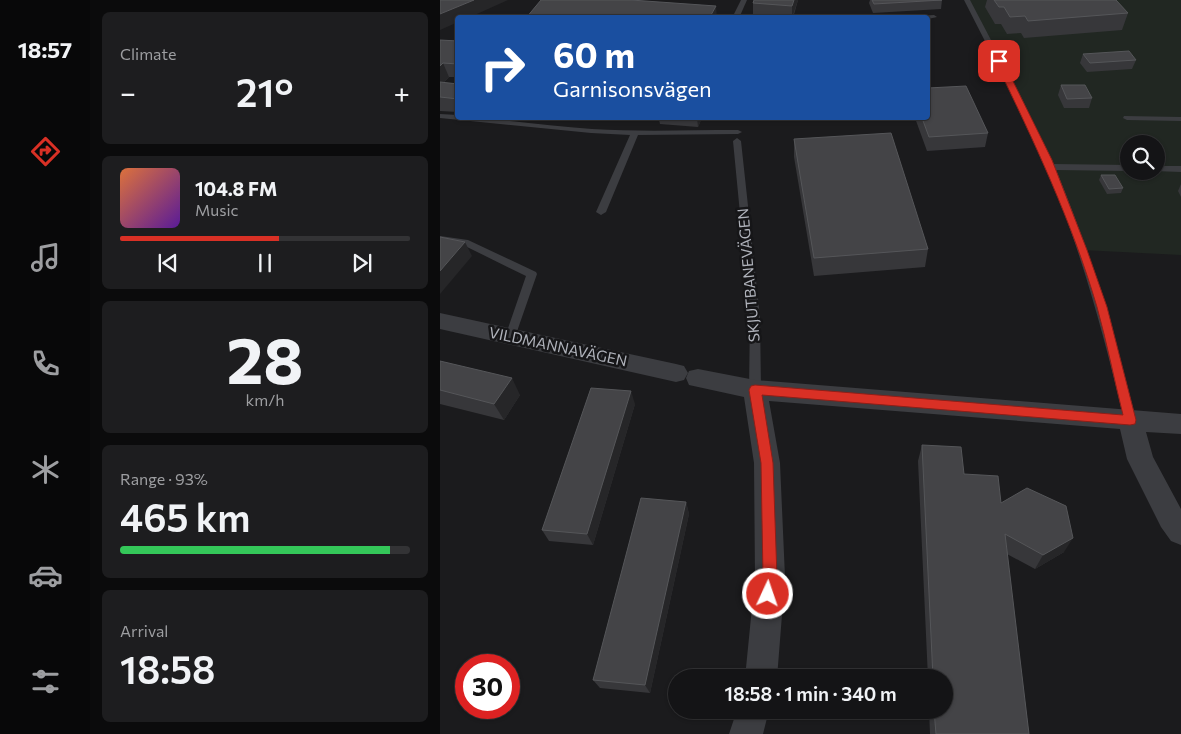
<!DOCTYPE html>
<meta charset="utf-8">
<style>
:root{--surface:#141416;--page:#1d1d1f;--text:#f1f3f6;--muted:#9d9ea1;--line:#333335;--accent:#d93025}
body{margin:0;font-family:Commissioner,sans-serif;background:var(--page);color:var(--text);height:100vh;display:flex;flex-direction:column;font-size:19px;white-space:nowrap}
*{box-sizing:border-box;margin:0}
p{font-size:16px;color:var(--muted)}
.icon{flex:none;width:28px;height:28px;fill:none;stroke:currentColor;stroke-width:2;stroke-linecap:round;stroke-linejoin:round}
.map{position:relative;flex:1;overflow:hidden}
.details{display:flex;flex-direction:column;gap:12px;padding:12px;background:#0b0b0c;width:350px}
.details>*{flex:none}
.hud{position:absolute;left:15px;top:15px;width:475px;height:105px;border-radius:5px;box-shadow:0 1px 4px #0004,0 0 0 1px var(--line);background:#1a4fa0;color:#fff;overflow:hidden}
.controls{position:absolute;left:680px;top:135px;display:grid;gap:10px}
.controls a{display:grid;place-items:center;width:45px;height:45px;border-radius:50%;background:var(--surface);box-shadow:0 1px 4px #0004,0 0 0 1px var(--line);font-size:25px}
.speed{position:absolute;left:15px;top:654px;display:flex;gap:10px;font-size:25px;font-weight:700;text-align:center}
.speed>*{display:grid;place-content:center;width:65px;height:65px;border-radius:50%;background:var(--surface);box-shadow:0 1px 4px #0004,0 0 0 1px var(--line);line-height:1}
.speed .limit{border:8px solid #d22;background:#fff;color:#111}
.pin{position:absolute;display:grid;place-items:center;width:42px;height:42px;color:#fff;margin:-21px;border-radius:10px;box-shadow:0 2px 8px #0006}
.me{position:absolute;width:55px;margin:-28px;rotate:3deg;stroke-linejoin:round;filter:drop-shadow(0 0 4px #0008)}
.turn{display:flex;align-items:center;gap:18px;height:105px;padding:0 15px;font-size:22px}
.turn .icon{width:65px;height:65px;stroke-width:2.5}
.turn b{display:block;font-size:35px;line-height:42px}
.big{font-size:38px;font-weight:600;line-height:1.1}
.details .card{flex:1;display:flex;flex-direction:column;justify-content:center;gap:8px;min-width:0;padding:0 18px;border-radius:8px;background:var(--page)}
.details .dial{align-items:center;gap:0}
.dial b{font-size:65px;line-height:1}
.song{display:flex;align-items:center;gap:15px}
.cover{width:60px;height:60px;border-radius:8px;background:linear-gradient(135deg,hsl(20 70% 55%),hsl(270 70% 35%))}
.played{height:5px;border-radius:2px;background:linear-gradient(90deg,var(--accent) 55%,var(--line) 55%)}
.keys{display:flex;justify-content:space-around;direction:ltr}
.heat{display:flex;justify-content:space-between;align-items:center;font-size:28px;direction:ltr}
.charge{height:8px;border-radius:4px;background:linear-gradient(90deg,#34c759 93%,var(--line) 0)}
.trip{position:absolute;left:228px;top:669px;width:285px;height:50px;border-radius:25px;background:var(--surface);box-shadow:0 1px 4px #0004,0 0 0 1px var(--line);font-weight:600;line-height:50px;text-align:center}
main{display:flex;flex:1;min-height:0}
.menu{display:flex;flex-direction:column;width:90px;justify-content:space-around;align-items:center;background:#080809;color:var(--muted)}
.menu .icon{width:35px;height:35px}
.menu .selected{color:var(--accent)}
.menu b{font-size:22px;color:var(--text)}
.map>svg:first-child{display:block}
.green{fill:#212722;fill-rule:evenodd}
.lines{fill:none;stroke-linecap:round;stroke-linejoin:round}
.lane{fill:#3c3d41;fill-rule:evenodd}
.street{fill:#3c3d41;fill-rule:evenodd}
.wall{fill:#37373a}
.shaded-wall{fill:#262628}
.building{fill:#444447;stroke:#555659}
.route{fill:#d93025;stroke:#8d1f18}
.labels{text-anchor:middle;stroke-width:5;stroke-linejoin:round;paint-order:stroke}
.street-label{font-size:15px;fill:#afb2ba;stroke:#161618}
</style>
<main>
<nav class="menu">
<b>18:57</b>
<svg class="icon selected" aria-label="directions" viewBox="0 0 24 24"><path d="M12 3l9 9-9 9-9-9zM9 14v-3h6M13 9l2 2-2 2"/></svg>
<svg class="icon" aria-label="music" viewBox="0 0 24 24"><path d="M9 18V5l10-2v13"/><circle cx="6" cy="18" r="3"/><circle cx="16" cy="16" r="3"/></svg>
<svg class="icon" aria-label="phone" viewBox="0 0 24 24"><path d="M5 4h4l2 5-3 2q2 4 5 5l2-3 5 2v4C11 20 4 13 5 4z"/></svg>
<svg class="icon" aria-label="climate" viewBox="0 0 24 24"><path d="M12 3v18M4 7l16 10M4 17L20 7"/></svg>
<svg class="icon" aria-label="car" viewBox="0 0 24 24"><path d="M5 17H2v-5l4-1 3-4h7l3 4 3 1v5h-3M9 17h6M6 11h13"/><circle cx="7" cy="17" r="2"/><circle cx="17" cy="17" r="2"/></svg>
<svg class="icon" aria-label="filters" viewBox="0 0 24 24"><path d="M4 7h16M4 17h16"/><circle cx="9" cy="7" r="2"/><circle cx="15" cy="17" r="2"/></svg>
</nav>
<section class="details">
<div class="card"><p>Climate</p>
<div class="heat"><a>−</a><b class="big">21°</b><a>+</a></div>
</div>
<div class="card">
<div class="song"><i class="cover"></i><div><b>104.8 FM</b><p>Music</p></div></div>
<div class="played"></div>
<div class="keys"><svg class="icon" aria-label="previous" viewBox="0 0 24 24"><path d="M18 5L8 12l10 7zM5 5v14"/></svg><svg class="icon" aria-label="pause" viewBox="0 0 24 24"><path d="M8 5v14M16 5v14"/></svg><svg class="icon" aria-label="next" viewBox="0 0 24 24"><path d="M6 5l10 7-10 7zM19 5v14"/></svg></div>
</div>
<div class="card dial"><b>28</b><p>km/h</p></div>
<div class="card"><p>Range · 93%</p><b class="big">465 km</b><div class="charge"></div></div>
<div class="card"><p>Arrival</p><b class="big">18:58</b></div>
</section>
<div class="map">
<svg width="741" height="734" viewBox="0 0 741 734">
<rect width="100%" height="100%" fill="#1b1b1d"/>
<path class="green" d="M527 0H741V255L642 250 607 160ZM689 144H716V171H689Z"/>
<g class="lines">
<g class="lane">
<polygon points="301,0 307,0 299,18 292,18"/>
<path d="M524 0H530L582 99 613 164 689 165V171L616 170C650 251 675 335 696 420L694 423 690 425 686 423 684 420C666 343 645 265 616 191 589 125 556 63 524 0Z"/>
<polygon points="478,16 494,15 497,17 488,19 488,18 475,18"/>
<path d="M0 114 18 115V118C62 118 107 126 152 129 200 132 249 130 298 130L302 132 298 134 198 135 166 212 161 215 156 212 190 135 151 133 0 118Z"/>
<polygon points="684,116 741,117 741,121 687,120 683,118"/>
<polygon points="297,138 301,141 320,317 321,390 319,393 311,393 309,390 310,317 293,141"/>
<polygon points="716,166 741,166 741,172 714,171 716,171"/>
<polygon points="0,236 28,240 96,272 97,274 74,340 66,340 65,337 86,276 23,245 0,242"/>
</g>
<g class="street">
<polygon points="0,313 236,364 244,366 248,373 244,380 236,382 0,329"/>
<polygon points="258,369 315,380 741,414 741,434 706,432 713,457 741,509 741,545 731,541 721,527 687,459 680,429 329,401 340,463 345,577 337,678 305,678 315,577 314,463 304,397 249,385 246,378 249,371"/>
<polygon points="297,710 329,710 323,734 289,734"/>
</g>
</g>
<g class="wall">
<polygon points="314,0 358,0 353,18 336,18 313,16 313,3"/>
<polygon points="430,0 502,0 501,9 433,13 429,3"/>
<polygon points="547,0 676,0 688,13 682,30 584,38 581,33 567,34 561,24 555,24 545,7"/>
<polygon points="0,40 18,41 18,77 9,77 3,83 18,84 18,112 0,111"/>
<polygon points="643,54 696,60 692,69 647,72 640,63"/>
<polygon points="621,85 652,98 649,108 624,108 618,95"/>
<polygon points="139,118 168,118 167,120"/>
<polygon points="216,118 262,118 258,127 220,124 219,120 216,119"/>
<polygon points="475,118 488,118 548,133 545,147 487,151"/>
<polygon points="354,139 488,249 485,267 374,276 354,157"/>
<polygon points="661,175 683,188 681,193 667,194 659,180"/>
<polygon points="741,184 741,197 738,191"/>
<polygon points="0,361 80,395 64,420 0,404"/>
<polygon points="195,404 153,545 109,541 102,530"/>
<polygon points="482,445 524,474 624,552 595,569 567,554 589,734 490,734 489,710 504,710 504,678 488,678 478,461"/>
<polygon points="246,502 249,514 210,693 160,688 153,680"/>
</g>
<g class="shaded-wall">
<polygon points="34,0 68,0 28,18 18,18 18,22 0,30 0,14"/>
<polygon points="354,0 358,0 352,18 352,6"/>
<polygon points="276,6 277,18 271,18 271,15"/>
<polygon points="3,63 9,77 0,86 0,66"/>
<polygon points="257,118 262,118 258,127"/>
<polygon points="25,242 32,256 0,294 0,271"/>
<polygon points="72,378 80,395 64,420 54,404"/>
<polygon points="191,391 195,404 153,545 147,534"/>
<polygon points="246,502 249,514 210,693 205,685"/>
<polygon points="633,538 624,552 595,569 603,555"/>
</g>
<g class="building">
<polygon points="0,0 34,0 0,14"/>
<polygon points="101,0 191,0 276,6 271,15 276,15 275,18 86,18"/>
<polygon points="314,0 354,0 352,6 313,3"/>
<polygon points="432,0 502,0 434,4"/>
<polygon points="554,0 676,0 688,13 588,21 585,16 570,17 564,7 559,7"/>
<polygon points="0,40 18,41 18,64 3,63 0,66"/>
<polygon points="689,51 696,60 650,63 643,54"/>
<polygon points="0,82 18,84 18,99 0,97"/>
<polygon points="621,85 645,85 652,98 627,99"/>
<polygon points="526,86 548,133 489,137 482,118 488,118 488,88"/>
<polygon points="451,133 488,249 374,258 354,139"/>
<polygon points="661,175 675,175 683,188 669,189"/>
<polygon points="0,237 25,242 0,271"/>
<polygon points="0,361 72,378 54,404 0,390"/>
<polygon points="151,388 191,391 147,534 102,530"/>
<polygon points="482,445 521,447 524,474 558,476 561,503 587,488 626,506 633,538 603,555 565,534 589,734 496,734 494,710 504,710 504,678 493,678"/>
<polygon points="201,498 246,502 205,685 153,680"/>
</g>
<path class="route" d="M556 59 563 61 612 160 647 250 667 307 696 420 695 424 690 425 322 395 333 463 337 577 333 599 328 601 323 599 321 594 323 577 321 463 309 390 311 386 315 385 683 415C674 379 667 343 657 307 632 222 594 141 555 61Z"/>
<g class="labels">
<g class="street-label">
<text transform="translate(309 275) rotate(-95)" y="5">SKJUTBANEVÄGEN</text>
<text transform="translate(118 347) rotate(12)" y="5">VILDMANNAVÄGEN</text>
</g>
</g>
</svg>
<div class="controls">
<a><svg class="icon" aria-label="search" viewBox="0 0 24 24"><circle cx="10" cy="10" r="6"/><path d="M15 15l6 6"/></svg></a>
</div>
<div class="speed"><div class="limit">30</div></div>
<div class="pin" style="left:559px;top:61px;background:#d93025"><svg class="icon" aria-label="arrive" viewBox="0 0 24 24"><path d="M6 21V4h12l-3 4 3 4H6"/></svg></div>
<svg class="me" style="left:328px;top:594px" viewBox="-20 -20 40 40"><circle r="17" fill="#d93025" stroke="#fff" stroke-width="3"/><path d="M0-11L8 9 0 5-8 9z" fill="#fff"/></svg>
<div class="trip">18:58 · 1 min · 340 m</div>
<div class="hud">
<div class="turn"><svg class="icon" aria-label="right" viewBox="0 0 24 24"><path d="M7 20v-9h11M14 6l5 5-5 5"/></svg><div><b>60 m</b>Garnisonsvägen</div></div>
</div>
</div>
</main>
